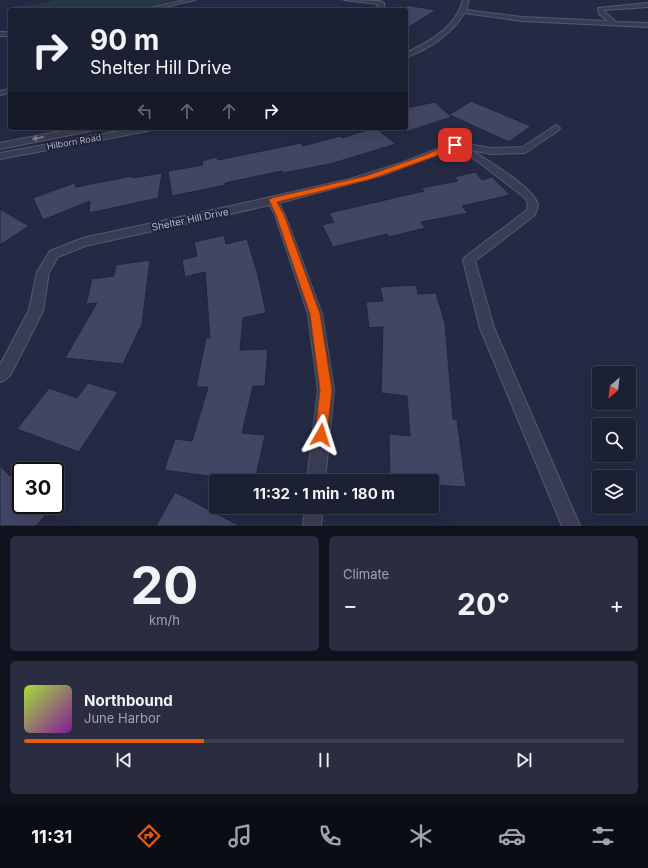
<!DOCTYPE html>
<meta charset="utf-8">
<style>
:root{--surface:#1c2033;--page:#292d3f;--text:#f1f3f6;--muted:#a0a3ac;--line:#3a3e4e;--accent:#ea580c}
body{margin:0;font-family:Inter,sans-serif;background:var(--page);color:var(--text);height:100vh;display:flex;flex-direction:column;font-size:15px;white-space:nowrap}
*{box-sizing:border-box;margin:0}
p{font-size:13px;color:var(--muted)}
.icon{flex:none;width:22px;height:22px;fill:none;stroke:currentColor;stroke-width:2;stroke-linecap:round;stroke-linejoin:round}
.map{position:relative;height:526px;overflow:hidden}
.details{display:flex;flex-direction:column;gap:10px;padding:10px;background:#0f121c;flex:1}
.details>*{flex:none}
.hud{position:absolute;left:8px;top:8px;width:400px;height:122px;border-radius:4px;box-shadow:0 4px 16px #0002,0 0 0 1px var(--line);background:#1c2033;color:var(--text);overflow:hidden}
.needle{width:26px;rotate:208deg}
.buttons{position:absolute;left:592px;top:366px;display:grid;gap:8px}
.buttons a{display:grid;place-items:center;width:44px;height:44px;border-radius:4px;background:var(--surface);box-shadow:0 4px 16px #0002,0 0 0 1px var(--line);font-size:20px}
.speed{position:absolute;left:12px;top:462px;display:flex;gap:8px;font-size:20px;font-weight:700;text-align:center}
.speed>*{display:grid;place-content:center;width:52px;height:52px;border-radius:50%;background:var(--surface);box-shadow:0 4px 16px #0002,0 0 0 1px var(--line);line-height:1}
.speed .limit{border:2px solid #111;border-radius:6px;background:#fff;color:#111}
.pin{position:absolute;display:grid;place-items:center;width:34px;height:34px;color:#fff;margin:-17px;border-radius:8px;box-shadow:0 2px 6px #0006}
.me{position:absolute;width:44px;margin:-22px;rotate:6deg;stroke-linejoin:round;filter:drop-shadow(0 0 3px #0008)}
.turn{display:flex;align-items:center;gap:14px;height:84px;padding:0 16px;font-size:18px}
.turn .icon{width:52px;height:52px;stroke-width:2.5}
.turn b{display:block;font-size:28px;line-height:34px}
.lanes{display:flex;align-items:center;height:38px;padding:0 16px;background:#0003;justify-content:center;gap:20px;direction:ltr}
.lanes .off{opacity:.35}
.big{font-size:30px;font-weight:700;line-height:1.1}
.details .widget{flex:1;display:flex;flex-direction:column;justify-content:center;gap:6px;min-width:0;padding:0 14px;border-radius:6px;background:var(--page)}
.details .dial{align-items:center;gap:0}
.dial b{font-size:52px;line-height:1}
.song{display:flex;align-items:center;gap:12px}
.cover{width:48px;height:48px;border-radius:6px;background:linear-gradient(135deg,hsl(80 70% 55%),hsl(290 70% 35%))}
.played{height:4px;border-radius:2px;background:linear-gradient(90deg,var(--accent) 30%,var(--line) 30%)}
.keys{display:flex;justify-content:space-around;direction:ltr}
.heat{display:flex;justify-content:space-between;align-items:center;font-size:22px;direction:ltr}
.details .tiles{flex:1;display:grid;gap:10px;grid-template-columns:1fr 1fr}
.widget:last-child{grid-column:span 2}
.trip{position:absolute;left:209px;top:474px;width:230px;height:40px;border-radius:4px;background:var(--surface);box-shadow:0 4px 16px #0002,0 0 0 1px var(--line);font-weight:700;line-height:40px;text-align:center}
.dock{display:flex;height:64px;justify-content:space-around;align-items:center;background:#0b0d14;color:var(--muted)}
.dock .icon{width:28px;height:28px}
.dock .selected{color:var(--accent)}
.dock b{font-size:18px;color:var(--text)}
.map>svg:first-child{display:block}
.green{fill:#273945}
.building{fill:#414665;stroke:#20243b}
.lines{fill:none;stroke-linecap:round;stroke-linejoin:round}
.minor-casing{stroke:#55586e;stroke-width:2}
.minor{fill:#393d54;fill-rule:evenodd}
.oneway{fill:#7e8197}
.route{fill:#ea580c;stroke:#983908}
.labels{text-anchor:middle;stroke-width:3.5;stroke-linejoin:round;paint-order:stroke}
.far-street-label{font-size:9px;fill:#b7b9cd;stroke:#1e2239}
.street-label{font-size:10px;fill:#b7b9cd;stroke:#1e2239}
</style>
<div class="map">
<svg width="648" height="526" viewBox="0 0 648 526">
<rect width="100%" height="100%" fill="#252a44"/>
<path class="green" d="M54 0H175L135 10 10 11 5 9C21 4 38 6 54 0Z"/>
<g class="building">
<polygon points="406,5 436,10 406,29"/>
<polygon points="471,101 531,126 509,142 450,115 451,117 406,132 406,108 435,102 449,115"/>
<polygon points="374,128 376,128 396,144 330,164 283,173 282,171 225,183 226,185 172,196 168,171 203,165 202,161 217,157 218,160 301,143 303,146 340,136 342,138"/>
<polygon points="475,172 482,180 492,177 510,195 462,206 468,213 421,222 425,228 389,237 387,234 333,247 322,225 334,222 329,213 424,191 421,188 458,181 454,177"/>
<polygon points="162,173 158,198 89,213 90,201 43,220 33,198 74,183 76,187 132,176 133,178"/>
<polygon points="0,209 29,226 0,245"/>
<polygon points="224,235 226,244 247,239 258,275 266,313 243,318 240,350 268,349 265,386 253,386 242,433 265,435 255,481 245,481 164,470 175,439 192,441 208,387 196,387 206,338 210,338 205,272 185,277 182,260 197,256 194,242"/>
<polygon points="150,260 142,324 123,364 65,358 97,303 86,304 92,279 114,276 116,265"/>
<polygon points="416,285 418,294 436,293 445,323 453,419 457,420 466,487 432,485 433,481 390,481 389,434 410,436 407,396 381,393 383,327 369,328 366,302 383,301 380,287"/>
<polygon points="88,383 118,392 79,452 17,429 49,388 77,398"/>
<polygon points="0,466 11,477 21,466 21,505 54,505 36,526 0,526"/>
<polygon points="175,492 240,526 156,526"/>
</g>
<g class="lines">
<defs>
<g id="minor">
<polygon points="185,0 195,0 152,10 141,10"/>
<polygon points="344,0 381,1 384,3 384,8 382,10 376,10 378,4"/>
<path d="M463 0H469L466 10 522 17 608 21 599 14 598 8 648 3V7L603 10 616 22 648 23V27L522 21 464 13C453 33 428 50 406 57V53C431 41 456 27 463 0Z"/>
<rect x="0" y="32" width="10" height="4"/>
<polygon points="10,89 10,93 0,95 0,91"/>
<path d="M556 125 560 128 559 130 525 153 491 154 471 150C486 159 535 189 538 205L535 215 475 261 494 328 580 526H562L480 328 463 260 465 257 527 210 528 203 524 197 480 163 455 148 383 175 279 203 285 215 322 314 334 390 325 481H307L318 390 308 314 275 215 270 205 85 246 58 257 49 272 43 311 11 374 5 380 0 382V365L29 310 37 272 50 251 83 238 249 202 350 179 401 163 455 142 491 148 523 147Z"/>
<polygon points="77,128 94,128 90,131 0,149 0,143"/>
<polygon points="135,128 152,128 148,131 0,159 0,153"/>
<polygon points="305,507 323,507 321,526 303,526"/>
</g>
</defs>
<use href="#minor" class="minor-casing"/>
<use href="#minor" class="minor"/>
</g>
<defs><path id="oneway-solid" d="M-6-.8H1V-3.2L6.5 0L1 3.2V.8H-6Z"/></defs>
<use class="oneway" href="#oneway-solid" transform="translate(38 138) rotate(169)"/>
<polygon class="route" points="452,143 458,145 433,157 371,179 277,202 284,215 320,314 332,390 327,435 326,440 321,442 317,440 315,435 320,390 310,314 276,215 269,200 272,198 366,176 428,154"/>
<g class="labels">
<g class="far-street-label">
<text transform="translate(74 142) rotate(-10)" y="3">Hilborn Road</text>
</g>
<g class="street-label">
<text transform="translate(190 219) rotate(-12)" y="4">Shelter Hill Drive</text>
</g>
</g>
</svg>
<div class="buttons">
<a><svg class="needle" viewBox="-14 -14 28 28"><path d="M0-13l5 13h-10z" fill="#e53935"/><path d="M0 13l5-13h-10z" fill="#a0a3ac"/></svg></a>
<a><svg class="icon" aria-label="search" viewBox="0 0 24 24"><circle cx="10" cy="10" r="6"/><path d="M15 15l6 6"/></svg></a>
<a><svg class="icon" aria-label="layers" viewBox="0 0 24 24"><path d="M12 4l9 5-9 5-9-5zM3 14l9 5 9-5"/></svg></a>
</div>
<div class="speed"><div class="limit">30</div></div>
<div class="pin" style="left:455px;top:145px;background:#d93025"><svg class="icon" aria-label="arrive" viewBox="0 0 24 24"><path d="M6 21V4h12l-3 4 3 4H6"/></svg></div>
<svg class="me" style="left:321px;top:435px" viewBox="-20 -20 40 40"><path d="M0-17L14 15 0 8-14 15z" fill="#ea580c" stroke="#fff" stroke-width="4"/></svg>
<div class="trip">11:32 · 1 min · 180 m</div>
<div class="hud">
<div class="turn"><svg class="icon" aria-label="right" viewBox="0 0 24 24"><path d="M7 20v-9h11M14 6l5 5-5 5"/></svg><div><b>90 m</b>Shelter Hill Drive</div></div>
<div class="lanes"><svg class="icon off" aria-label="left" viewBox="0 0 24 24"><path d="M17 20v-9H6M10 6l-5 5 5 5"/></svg><svg class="icon off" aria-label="ahead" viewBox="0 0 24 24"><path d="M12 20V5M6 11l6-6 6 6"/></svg><svg class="icon off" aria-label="ahead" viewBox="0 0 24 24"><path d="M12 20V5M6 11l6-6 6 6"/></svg><svg class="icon" aria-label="right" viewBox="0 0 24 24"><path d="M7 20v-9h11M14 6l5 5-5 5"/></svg></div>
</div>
</div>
<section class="details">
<div class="tiles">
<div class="widget dial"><b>20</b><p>km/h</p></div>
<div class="widget"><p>Climate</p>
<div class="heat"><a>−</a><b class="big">20°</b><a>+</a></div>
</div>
<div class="widget">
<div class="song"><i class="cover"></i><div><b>Northbound</b><p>June Harbor</p></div></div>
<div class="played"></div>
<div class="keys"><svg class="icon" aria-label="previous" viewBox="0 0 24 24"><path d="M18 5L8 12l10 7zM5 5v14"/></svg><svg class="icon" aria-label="pause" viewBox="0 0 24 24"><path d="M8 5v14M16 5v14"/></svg><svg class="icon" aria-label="next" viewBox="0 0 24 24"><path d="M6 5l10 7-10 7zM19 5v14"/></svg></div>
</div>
</div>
</section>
<nav class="dock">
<b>11:31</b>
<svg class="icon selected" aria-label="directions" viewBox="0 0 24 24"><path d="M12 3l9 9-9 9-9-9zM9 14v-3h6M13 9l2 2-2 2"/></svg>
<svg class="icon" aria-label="music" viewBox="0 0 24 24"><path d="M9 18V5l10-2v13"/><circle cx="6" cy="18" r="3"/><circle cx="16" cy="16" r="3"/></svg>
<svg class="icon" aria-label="phone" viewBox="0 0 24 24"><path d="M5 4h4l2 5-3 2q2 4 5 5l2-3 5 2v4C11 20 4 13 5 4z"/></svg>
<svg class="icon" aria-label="climate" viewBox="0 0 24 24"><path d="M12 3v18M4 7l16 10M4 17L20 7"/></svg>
<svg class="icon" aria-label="car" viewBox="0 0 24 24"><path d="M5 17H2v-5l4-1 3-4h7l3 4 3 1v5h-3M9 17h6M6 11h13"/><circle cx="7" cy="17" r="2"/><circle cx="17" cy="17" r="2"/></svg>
<svg class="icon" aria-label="filters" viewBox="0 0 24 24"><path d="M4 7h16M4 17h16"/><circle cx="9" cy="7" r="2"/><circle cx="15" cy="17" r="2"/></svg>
</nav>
